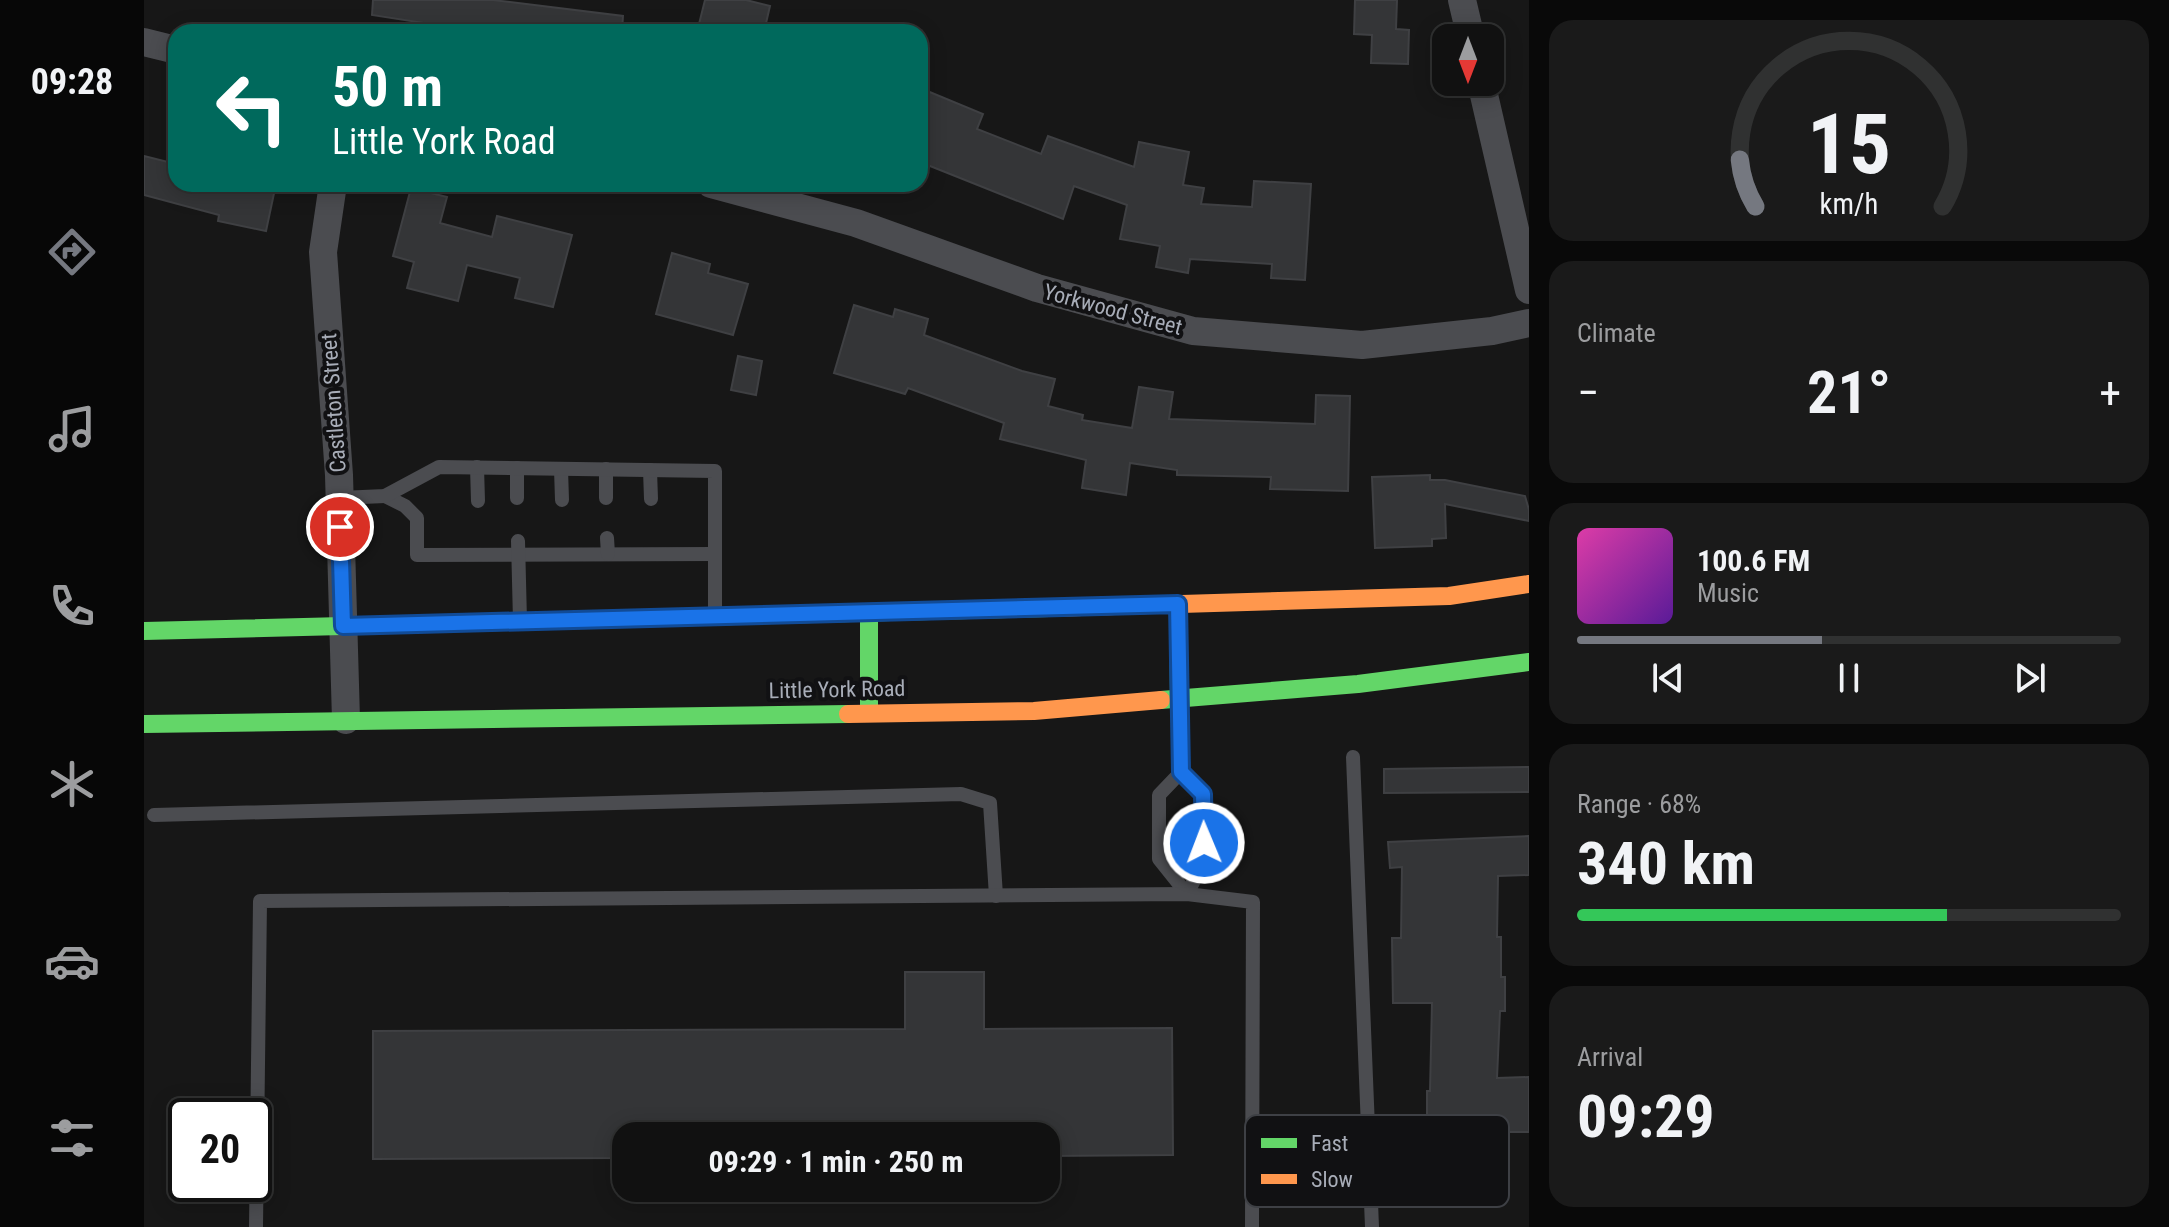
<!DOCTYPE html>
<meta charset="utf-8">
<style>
:root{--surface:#111;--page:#1a1a1a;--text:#f1f3f6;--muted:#9c9d9f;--line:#303131;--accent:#757880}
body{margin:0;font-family:"Roboto Condensed",sans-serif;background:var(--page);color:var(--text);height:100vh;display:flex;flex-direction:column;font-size:30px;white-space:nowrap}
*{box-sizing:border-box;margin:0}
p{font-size:26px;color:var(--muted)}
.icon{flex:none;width:44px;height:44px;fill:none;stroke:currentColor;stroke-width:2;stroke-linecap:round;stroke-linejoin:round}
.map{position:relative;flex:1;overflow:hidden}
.details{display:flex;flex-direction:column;gap:20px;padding:20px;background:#090909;width:640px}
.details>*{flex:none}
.banner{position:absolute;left:24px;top:24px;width:760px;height:168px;border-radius:24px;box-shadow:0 4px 20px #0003,0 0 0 2px var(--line);background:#00695c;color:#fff;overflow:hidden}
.needle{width:52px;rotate:180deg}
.tools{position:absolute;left:1288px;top:24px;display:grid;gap:16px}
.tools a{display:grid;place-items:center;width:72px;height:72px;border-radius:16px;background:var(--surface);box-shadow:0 4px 20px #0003,0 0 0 2px var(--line);font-size:40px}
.speed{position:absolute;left:24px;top:1098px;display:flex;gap:16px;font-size:40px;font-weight:700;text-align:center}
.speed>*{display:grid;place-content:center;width:104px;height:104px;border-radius:50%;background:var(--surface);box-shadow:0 4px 20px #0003,0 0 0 2px var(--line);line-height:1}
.speed .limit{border:4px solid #111;border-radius:12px;background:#fff;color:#111}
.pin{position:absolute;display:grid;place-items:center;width:68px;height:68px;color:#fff;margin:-34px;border:4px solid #fff;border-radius:50%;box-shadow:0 2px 8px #0007}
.me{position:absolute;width:88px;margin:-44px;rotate:359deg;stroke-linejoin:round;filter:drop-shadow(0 0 6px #0008)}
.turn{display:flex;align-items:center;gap:28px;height:168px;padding:0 32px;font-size:36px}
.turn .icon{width:104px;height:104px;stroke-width:2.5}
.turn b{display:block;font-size:56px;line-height:68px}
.big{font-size:60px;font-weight:700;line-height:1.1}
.details .tile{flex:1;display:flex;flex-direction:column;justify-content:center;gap:12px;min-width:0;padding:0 28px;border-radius:24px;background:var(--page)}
.details .dial{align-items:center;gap:0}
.dial svg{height:208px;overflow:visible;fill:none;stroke:var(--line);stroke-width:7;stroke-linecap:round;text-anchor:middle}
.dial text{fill:var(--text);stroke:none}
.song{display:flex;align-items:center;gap:24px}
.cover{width:96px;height:96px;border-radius:12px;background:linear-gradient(135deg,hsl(320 70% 55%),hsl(270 70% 35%))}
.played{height:8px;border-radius:4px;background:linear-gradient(90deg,var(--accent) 45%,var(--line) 45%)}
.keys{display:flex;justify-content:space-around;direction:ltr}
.heat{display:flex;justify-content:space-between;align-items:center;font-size:44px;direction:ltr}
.charge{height:12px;border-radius:6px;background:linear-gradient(90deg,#34c759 68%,var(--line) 0)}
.trip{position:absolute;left:468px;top:1122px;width:448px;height:80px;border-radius:24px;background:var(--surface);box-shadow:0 4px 20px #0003,0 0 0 2px var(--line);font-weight:700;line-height:80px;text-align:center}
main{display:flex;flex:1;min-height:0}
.dock{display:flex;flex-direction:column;width:144px;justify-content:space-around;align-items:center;background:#070707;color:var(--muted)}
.dock .icon{width:56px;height:56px}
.dock .on{color:var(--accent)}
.dock b{font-size:36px;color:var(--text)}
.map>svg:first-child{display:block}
.building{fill:#343537;stroke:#3f4043;stroke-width:2}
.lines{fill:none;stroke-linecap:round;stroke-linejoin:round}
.lane{stroke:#4b4c50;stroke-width:14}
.street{stroke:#4b4c50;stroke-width:28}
.fast{stroke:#63d668;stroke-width:18}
.slow{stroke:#ff974d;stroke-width:18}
.route-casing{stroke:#114b97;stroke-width:20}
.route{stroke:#1a73e8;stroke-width:14}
.labels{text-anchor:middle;stroke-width:8;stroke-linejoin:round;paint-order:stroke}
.street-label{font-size:22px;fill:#a8adb8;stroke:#111113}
.key{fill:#111113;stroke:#3e4045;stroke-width:2}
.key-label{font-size:22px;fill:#a8adb8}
</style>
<main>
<nav class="dock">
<b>09:28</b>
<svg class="icon on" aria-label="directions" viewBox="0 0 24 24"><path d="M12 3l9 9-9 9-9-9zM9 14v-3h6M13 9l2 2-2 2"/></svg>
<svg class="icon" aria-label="music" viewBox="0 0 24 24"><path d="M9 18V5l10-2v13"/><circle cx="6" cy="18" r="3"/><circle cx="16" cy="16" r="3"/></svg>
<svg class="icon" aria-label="phone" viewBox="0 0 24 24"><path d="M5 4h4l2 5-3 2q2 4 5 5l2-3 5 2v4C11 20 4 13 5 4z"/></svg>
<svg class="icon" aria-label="climate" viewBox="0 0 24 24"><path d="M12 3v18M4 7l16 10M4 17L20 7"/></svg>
<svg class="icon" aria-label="car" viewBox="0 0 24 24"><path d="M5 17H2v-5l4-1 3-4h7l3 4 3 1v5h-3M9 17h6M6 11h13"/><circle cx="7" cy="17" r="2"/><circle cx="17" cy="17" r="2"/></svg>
<svg class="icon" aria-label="filters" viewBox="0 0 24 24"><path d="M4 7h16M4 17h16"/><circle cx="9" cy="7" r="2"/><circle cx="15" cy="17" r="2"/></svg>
</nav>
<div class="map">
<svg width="1385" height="1227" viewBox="0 0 1385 1227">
<rect width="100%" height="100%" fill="#171717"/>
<g class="building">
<polygon points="229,0 349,0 479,16 478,32 278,32 280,23 228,15"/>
<polygon points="561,0 602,0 626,6 620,32 553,32"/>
<polygon points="1211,0 1253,0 1252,29 1265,30 1264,64 1227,63 1228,35 1210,34"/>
<polygon points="776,88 839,114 833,129 897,154 904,136 990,167 995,142 1045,152 1039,185 1060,188 1057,204 1108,207 1110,181 1167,184 1161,280 1127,278 1128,264 1046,259 1044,273 1012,267 1016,246 976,239 983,205 930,186 919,219 776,162"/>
<polygon points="0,156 32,164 32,184 132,184 122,231 74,221 75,215 0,195"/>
<polygon points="267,188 303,197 296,223 348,237 353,216 428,235 409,307 371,298 376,278 323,265 314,301 263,288 270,262 249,256"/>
<polygon points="528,253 566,264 564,273 604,284 589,335 512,314"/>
<polygon points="710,305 749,317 751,309 784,319 780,335 878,371 911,379 904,406 939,415 938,420 988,428 995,387 1029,392 1025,419 1171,424 1172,395 1206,396 1204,491 1126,489 1127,477 1033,475 1033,470 986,463 982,495 938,488 942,460 856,439 860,423 764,388 761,394 690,373"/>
<polygon points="594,356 618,361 612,395 587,390"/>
<polygon points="1286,475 1286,480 1301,480 1381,496 1385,510 1385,521 1301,504 1302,538 1288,539 1288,546 1231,548 1228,477"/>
<polygon points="1385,767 1385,792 1240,793 1240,769"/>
<polygon points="1385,836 1385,875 1354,876 1353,937 1357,937 1357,977 1361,977 1361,1011 1356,1011 1353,1078 1385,1077 1385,1132 1328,1132 1328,1182 1258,1180 1259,1157 1283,1157 1283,1091 1286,1091 1288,1003 1249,1003 1248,938 1257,938 1258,867 1246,868 1244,842"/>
<polygon points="761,972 840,972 840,1029 1028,1028 1029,1155 902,1156 902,1136 482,1136 482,1158 229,1159 229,1031 761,1029"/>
</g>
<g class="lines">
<g class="lane">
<polyline points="333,467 334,501"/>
<polyline points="373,468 373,498"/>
<polyline points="417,469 418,500"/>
<polyline points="462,469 462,498"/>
<polyline points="506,470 507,499"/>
<polyline points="241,496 261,506 273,518 273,555 571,554"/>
<polyline points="196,498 241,496 295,467 571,471 571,617"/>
<polyline points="463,538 464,554"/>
<polyline points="374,541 376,621"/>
<polyline points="1035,699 1037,772 1059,794 1061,859 1043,894"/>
<polyline points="1209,757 1228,1227"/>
<polyline points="1037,772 1015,795 1015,859 1043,894"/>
<polyline points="10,815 817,794 846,803 852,896"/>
<polyline points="112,1227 116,901 1043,894 1109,902 1108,1227"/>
</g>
<g class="street">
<polyline points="1318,0 1327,38"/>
<polyline points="0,42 32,50"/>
<polyline points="1337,82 1385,290"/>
<polyline points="189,184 179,252 195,475 202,720"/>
<polyline points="567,184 712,223 893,288 1049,331 1218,345 1348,331 1385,323"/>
</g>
<g class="fast">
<polyline points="1034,604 1035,699"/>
<polyline points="725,613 725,713"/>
<polyline points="0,631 905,608"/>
<polyline points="1017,700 1214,684 1385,662"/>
<polyline points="0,724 704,714"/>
</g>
<g class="slow">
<polyline points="905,608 1305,596 1385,584"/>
<polyline points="704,714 890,711 1017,700"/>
</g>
</g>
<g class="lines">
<defs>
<polyline id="route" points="196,527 199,626 1034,604 1037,772 1059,794 1060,843"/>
</defs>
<use href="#route" class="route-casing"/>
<use href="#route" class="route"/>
</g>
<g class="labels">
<g class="street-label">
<text transform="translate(969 309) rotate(15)" y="8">Yorkwood Street</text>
<text transform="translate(189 403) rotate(-94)" y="8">Castleton Street</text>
<text transform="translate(693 689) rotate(-1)" y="8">Little York Road</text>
</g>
</g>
<rect x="1101" y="1115" width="264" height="92" rx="12" class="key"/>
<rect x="1117" y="1138" width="36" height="10" fill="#63d668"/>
<rect x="1117" y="1174" width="36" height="10" fill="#ff974d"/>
<g class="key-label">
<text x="1167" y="1151">Fast</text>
<text x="1167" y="1187">Slow</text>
</g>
</svg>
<div class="tools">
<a><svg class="needle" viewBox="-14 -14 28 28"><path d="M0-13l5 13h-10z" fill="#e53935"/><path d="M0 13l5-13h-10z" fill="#9c9d9f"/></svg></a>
</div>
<div class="speed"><div class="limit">20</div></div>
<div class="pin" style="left:196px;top:527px;background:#d93025"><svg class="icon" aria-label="arrive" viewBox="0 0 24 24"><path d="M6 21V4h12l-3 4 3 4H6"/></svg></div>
<svg class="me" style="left:1060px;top:843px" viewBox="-20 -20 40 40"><circle r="17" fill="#1a73e8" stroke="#fff" stroke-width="3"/><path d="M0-11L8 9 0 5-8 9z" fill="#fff"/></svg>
<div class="trip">09:29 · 1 min · 250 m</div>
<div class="banner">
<div class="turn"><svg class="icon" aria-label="left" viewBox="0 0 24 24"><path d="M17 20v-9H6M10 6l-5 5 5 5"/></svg><div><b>50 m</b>Little York Road</div></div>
</div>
</div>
<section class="details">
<div class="tile dial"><svg viewBox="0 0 100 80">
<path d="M14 69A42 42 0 1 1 86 69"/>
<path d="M14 69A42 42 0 0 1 8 51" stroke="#757880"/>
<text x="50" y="56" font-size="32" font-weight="700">15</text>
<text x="50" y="72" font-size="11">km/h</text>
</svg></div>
<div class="tile"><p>Climate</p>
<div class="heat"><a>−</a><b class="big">21°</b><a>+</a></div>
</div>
<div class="tile">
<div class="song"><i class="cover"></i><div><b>100.6 FM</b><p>Music</p></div></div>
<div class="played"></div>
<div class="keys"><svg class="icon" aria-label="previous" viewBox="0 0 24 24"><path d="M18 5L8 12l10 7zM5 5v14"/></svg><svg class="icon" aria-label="pause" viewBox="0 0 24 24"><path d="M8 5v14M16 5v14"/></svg><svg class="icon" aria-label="next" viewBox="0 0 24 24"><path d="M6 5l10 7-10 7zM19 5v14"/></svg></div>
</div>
<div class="tile"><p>Range · 68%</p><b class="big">340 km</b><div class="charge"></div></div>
<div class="tile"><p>Arrival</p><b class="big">09:29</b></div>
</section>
</main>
